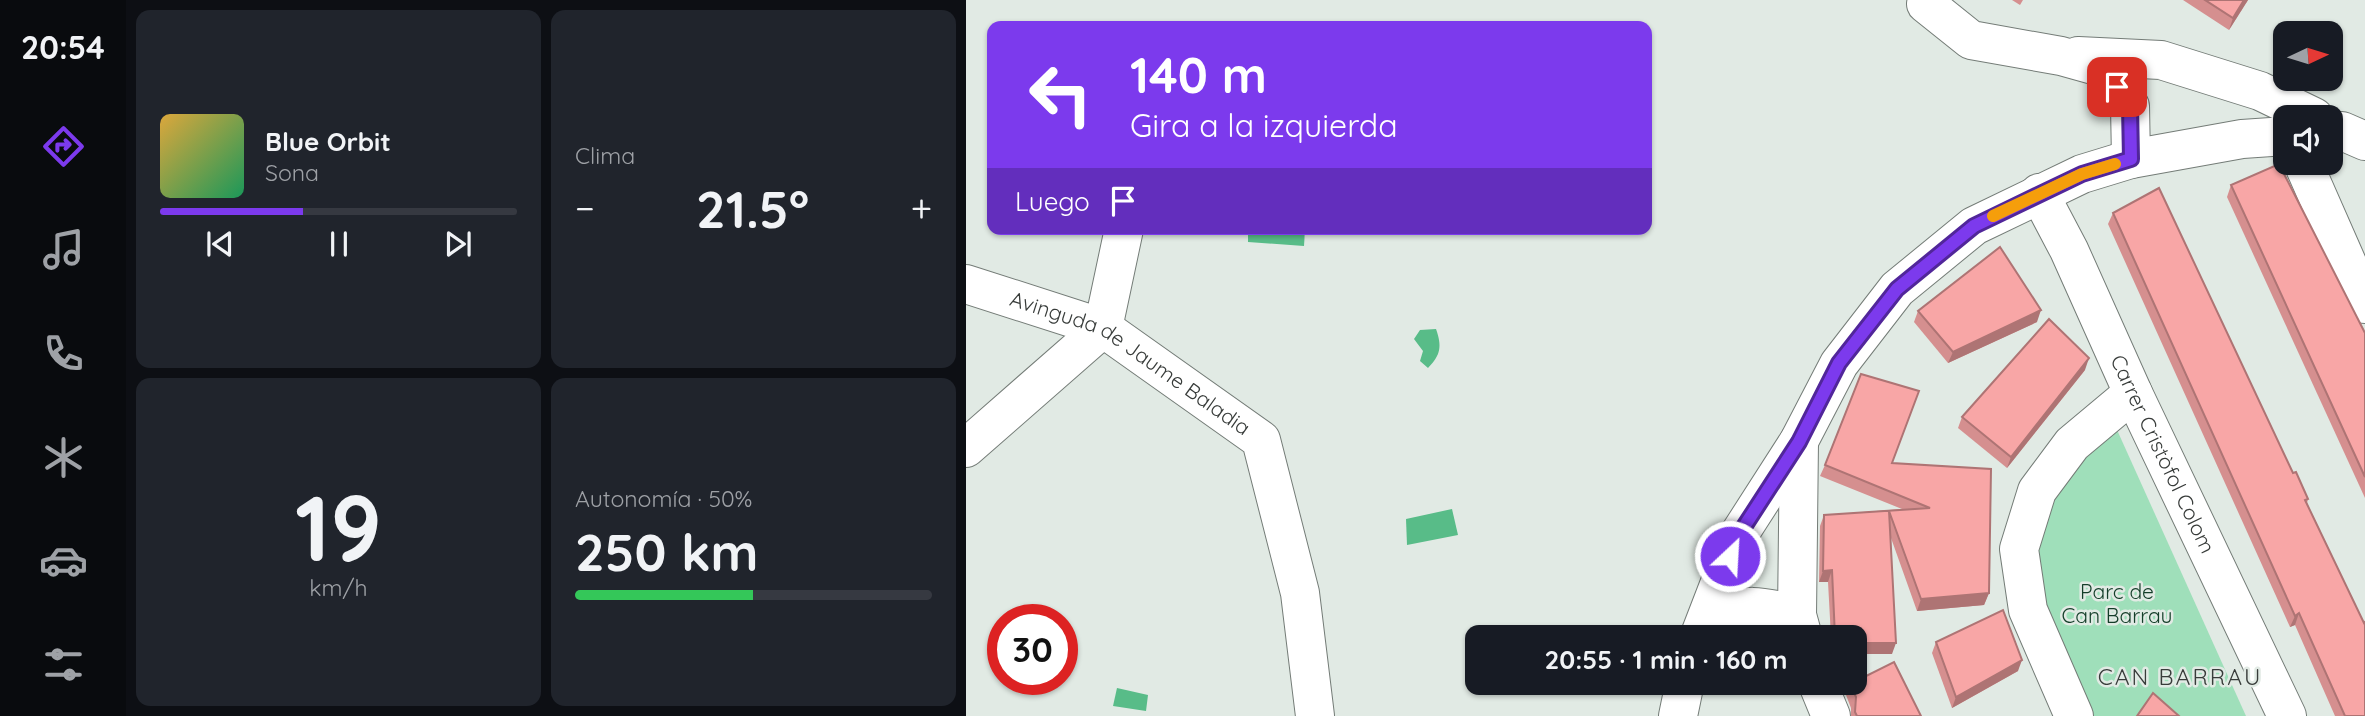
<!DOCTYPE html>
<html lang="es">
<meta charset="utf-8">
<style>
:root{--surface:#171b24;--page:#20242c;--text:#f1f3f6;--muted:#9ea1a6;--line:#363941;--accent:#7c3aed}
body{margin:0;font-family:Quicksand,sans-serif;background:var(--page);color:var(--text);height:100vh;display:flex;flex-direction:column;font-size:26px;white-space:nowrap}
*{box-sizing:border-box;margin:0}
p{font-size:23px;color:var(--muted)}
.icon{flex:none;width:38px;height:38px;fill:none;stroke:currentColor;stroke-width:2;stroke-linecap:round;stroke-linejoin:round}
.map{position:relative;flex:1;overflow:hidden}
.drawer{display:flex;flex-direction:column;gap:10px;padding:10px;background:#0d0f14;width:840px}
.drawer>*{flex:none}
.hud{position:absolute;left:21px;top:21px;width:665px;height:214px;border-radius:14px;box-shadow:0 2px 5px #0004;background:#7c3aed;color:#fff;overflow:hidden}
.needle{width:46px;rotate:86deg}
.tools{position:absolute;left:1307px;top:21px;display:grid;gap:14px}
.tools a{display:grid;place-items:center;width:70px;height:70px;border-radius:14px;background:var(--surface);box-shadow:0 2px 5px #0004;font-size:35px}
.speed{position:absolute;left:21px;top:604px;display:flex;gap:14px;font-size:35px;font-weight:700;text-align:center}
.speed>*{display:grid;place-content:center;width:91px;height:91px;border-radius:50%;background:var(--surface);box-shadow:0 2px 5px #0004;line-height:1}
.speed .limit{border:10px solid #d22;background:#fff;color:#111}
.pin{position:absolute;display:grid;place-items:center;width:60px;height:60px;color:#fff;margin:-30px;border-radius:14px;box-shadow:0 4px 10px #0006}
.me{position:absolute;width:77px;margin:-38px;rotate:25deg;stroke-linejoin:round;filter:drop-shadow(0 0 5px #0008)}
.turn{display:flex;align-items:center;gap:24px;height:147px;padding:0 28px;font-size:32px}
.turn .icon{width:91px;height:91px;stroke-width:2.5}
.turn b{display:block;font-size:49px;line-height:60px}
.then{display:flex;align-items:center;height:66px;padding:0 28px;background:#0003;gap:14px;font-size:26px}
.big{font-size:52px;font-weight:700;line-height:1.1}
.drawer .card{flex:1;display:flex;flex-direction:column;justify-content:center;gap:10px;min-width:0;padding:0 24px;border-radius:14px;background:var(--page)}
.drawer .dial{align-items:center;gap:0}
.dial b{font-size:91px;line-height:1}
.song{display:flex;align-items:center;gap:21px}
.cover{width:84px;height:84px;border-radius:10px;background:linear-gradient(135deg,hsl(40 70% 55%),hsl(150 70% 35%))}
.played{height:7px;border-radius:4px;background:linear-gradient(90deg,var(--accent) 40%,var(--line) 40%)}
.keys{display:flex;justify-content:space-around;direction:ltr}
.heat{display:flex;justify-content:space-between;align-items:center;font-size:38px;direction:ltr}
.charge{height:10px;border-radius:5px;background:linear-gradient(90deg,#34c759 50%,var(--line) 0)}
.drawer .tiles{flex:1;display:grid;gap:10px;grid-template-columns:repeat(2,1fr)}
.trip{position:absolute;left:499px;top:625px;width:402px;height:70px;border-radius:14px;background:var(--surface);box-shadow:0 2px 5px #0004;font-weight:700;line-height:70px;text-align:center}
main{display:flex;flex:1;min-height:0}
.menu{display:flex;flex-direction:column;width:126px;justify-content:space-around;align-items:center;background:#090b0e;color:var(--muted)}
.menu .icon{width:49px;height:49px}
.menu .selected{color:var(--accent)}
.menu b{font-size:32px;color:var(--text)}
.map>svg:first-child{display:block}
.green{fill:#9fdfba}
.water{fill:#58bc88}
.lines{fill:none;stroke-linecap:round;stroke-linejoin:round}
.minor-casing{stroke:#747c77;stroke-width:40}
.minor{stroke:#fff;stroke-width:38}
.wall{fill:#d58f8f}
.shaded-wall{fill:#ae7474}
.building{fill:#f8a6a6;stroke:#ae7474;stroke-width:2}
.route-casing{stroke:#51269a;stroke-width:18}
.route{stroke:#7c3aed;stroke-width:12}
.slow{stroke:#f59e0b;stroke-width:12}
.labels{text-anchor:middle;stroke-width:5;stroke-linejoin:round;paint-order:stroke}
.street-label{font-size:21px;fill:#383c3a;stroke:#e1eae4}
.park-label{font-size:21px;fill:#143e29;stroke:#e1eae4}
.neighbourhood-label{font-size:23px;letter-spacing:2px;fill:#383c3a;stroke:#e1eae4}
</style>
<main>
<nav class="menu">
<b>20:54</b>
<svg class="icon selected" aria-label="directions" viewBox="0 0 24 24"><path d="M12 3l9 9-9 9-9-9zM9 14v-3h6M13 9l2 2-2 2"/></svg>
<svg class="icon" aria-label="music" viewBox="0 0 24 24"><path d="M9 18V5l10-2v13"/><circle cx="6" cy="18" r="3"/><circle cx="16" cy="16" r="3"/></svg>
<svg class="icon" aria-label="phone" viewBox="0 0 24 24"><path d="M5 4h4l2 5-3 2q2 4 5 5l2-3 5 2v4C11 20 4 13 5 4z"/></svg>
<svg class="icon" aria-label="climate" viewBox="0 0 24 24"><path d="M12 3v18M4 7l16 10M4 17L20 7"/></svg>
<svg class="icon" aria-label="car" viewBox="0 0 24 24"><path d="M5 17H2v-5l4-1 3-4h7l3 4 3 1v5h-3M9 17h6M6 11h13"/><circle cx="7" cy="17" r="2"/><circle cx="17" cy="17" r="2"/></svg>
<svg class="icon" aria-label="filters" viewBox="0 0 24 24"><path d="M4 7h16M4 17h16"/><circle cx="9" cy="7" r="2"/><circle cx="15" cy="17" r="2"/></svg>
</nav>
<section class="drawer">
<div class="tiles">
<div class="card">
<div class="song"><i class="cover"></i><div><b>Blue Orbit</b><p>Sona</p></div></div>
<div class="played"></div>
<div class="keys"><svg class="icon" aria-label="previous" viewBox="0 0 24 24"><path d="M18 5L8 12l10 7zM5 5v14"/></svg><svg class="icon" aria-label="pause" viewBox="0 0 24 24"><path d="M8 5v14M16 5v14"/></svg><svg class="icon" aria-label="next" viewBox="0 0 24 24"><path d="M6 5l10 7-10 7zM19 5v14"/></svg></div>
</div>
<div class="card"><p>Clima</p>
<div class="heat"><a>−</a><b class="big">21.5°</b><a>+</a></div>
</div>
<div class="card dial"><b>19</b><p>km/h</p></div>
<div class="card"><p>Autonomía · 50%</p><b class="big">250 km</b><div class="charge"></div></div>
</div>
</section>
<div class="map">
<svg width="1399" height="716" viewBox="0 0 1399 716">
<rect width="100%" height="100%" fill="#e1eae4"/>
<polygon class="green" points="1147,421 1280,716 1124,716 1071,603 1066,548 1083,492"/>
<g class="water">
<polygon points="282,229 339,229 338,246 282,242"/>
<path d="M470 329C476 346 475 355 462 368L454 361 457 351 448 339 454 330Z"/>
<polygon points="486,509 492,535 441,545 440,519"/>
<polygon points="151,688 182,695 180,711 147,706"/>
</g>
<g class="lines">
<defs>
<g id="minor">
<polyline points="961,0 960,4 1005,40 1095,56 1138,68 1164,106 1165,159"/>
<polyline points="1112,56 1195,60 1294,91 1348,117"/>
<polyline points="1365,132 1376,131 1399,141"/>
<polyline points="1337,163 1399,304"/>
<path id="s1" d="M1073 193 1103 250 1167 393 1321 716"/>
<path id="s2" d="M0 284 137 328 295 440 334 593 349 716"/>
<polyline points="833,441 831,615 837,637"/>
<polyline points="0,448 137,328 158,229"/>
<path d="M743 616C780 603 794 605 831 615"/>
<polyline points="733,637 772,536 833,441 873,364 931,289 1008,226 1116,174 1165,159 1276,139 1320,136"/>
<polyline points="851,682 865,716"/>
<polyline points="712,716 719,682"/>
<polyline points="1108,716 1062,610 1053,549 1071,491 1106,444 1167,393"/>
</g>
</defs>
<use href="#minor" class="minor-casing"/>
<use href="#minor" class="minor"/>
</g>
<g class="wall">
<polygon points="1046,0 1057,0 1054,5"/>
<polygon points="1217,0 1282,0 1263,30"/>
<polygon points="1265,185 1399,333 1399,498 1261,197"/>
<polygon points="1147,213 1327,473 1342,499 1341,503 1398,623 1399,716 1369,716 1329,625 1324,627 1142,224"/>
<polygon points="952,311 1071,322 982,363 948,322"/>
<polygon points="1119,370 1041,468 992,428 996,417"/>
<polygon points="926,463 1025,469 1023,593 1018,605 951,611 925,538 926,654 889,637 865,637 862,582 853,582 854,526 858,515 936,509 854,476 859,465"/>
<polygon points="970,642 1052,671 986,708 966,653"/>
<polygon points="884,684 955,716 885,716 885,708 880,695"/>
</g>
<g class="shaded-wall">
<polygon points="1278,0 1282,0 1263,30 1267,18"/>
<polygon points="1075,310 1071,322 982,363 987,352"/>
<polygon points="1123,358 1119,370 1041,468 1045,457"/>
<polygon points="866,570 862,582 853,582 857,571"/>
<polygon points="1023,593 1018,605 951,611 955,599"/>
<polygon points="1333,613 1329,625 1324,627 1329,616"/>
<polygon points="889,643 930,643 926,654 889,654"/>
<polygon points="1056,660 1052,671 986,708 990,697"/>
</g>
<g class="building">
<polygon points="1239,0 1278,0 1267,18"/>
<polygon points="1313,164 1399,333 1399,477 1265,185"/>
<polygon points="1193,188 1327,473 1330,472 1342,499 1339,500 1398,623 1399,622 1399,716 1379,716 1333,613 1329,616 1147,213"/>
<polygon points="1034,247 1075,310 987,352 952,311"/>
<polygon points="1083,319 1123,358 1045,457 996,417"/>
<polygon points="895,374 953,391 926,463 1025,469 1023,593 955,599 923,511 930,643 889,643 889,637 869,637 866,570 857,571 858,515 964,508 859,465"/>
<polygon points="1037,610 1056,660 990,697 970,642"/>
<polygon points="928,662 955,716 891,716 889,712 890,697 884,684"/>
<polygon points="1187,693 1213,716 1171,716"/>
</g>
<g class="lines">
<defs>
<polyline id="route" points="764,556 772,536 833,442 873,363 931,289 1008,226 1116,174 1165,159 1164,106 1151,87"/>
</defs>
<use href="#route" class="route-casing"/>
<use href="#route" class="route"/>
<polyline class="slow" points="1027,216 1116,174 1149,164"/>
</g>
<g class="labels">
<g class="street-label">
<text dy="7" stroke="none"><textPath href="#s2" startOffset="184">Avinguda de Jaume Baladia</textPath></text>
<text dy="7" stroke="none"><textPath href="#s1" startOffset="289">Carrer Cristòfol Colom</textPath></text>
</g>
<g class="park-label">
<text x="1151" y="599">Parc de<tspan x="1151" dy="24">Can Barrau</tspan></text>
</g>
<g class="neighbourhood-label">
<text x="1214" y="685">CAN BARRAU</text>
</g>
</g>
</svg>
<div class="tools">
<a><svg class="needle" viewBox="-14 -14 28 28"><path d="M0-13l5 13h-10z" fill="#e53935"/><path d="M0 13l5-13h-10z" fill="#9ea1a6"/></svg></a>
<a><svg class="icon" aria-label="sound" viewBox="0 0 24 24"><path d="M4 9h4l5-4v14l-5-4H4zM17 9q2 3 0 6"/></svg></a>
</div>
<div class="speed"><div class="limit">30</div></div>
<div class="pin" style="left:1151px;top:87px;background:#d93025"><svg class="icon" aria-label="arrive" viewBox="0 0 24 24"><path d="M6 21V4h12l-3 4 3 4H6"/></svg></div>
<svg class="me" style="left:764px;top:556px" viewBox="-20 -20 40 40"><circle r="17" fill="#7c3aed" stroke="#fff" stroke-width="3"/><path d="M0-11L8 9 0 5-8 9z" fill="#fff"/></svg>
<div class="trip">20:55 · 1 min · 160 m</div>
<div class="hud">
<div class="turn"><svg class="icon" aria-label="left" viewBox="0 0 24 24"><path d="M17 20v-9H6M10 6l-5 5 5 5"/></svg><div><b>140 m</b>Gira a la izquierda</div></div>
<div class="then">Luego<svg class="icon" aria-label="arrive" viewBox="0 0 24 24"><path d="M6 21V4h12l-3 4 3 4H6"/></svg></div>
</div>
</div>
</main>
